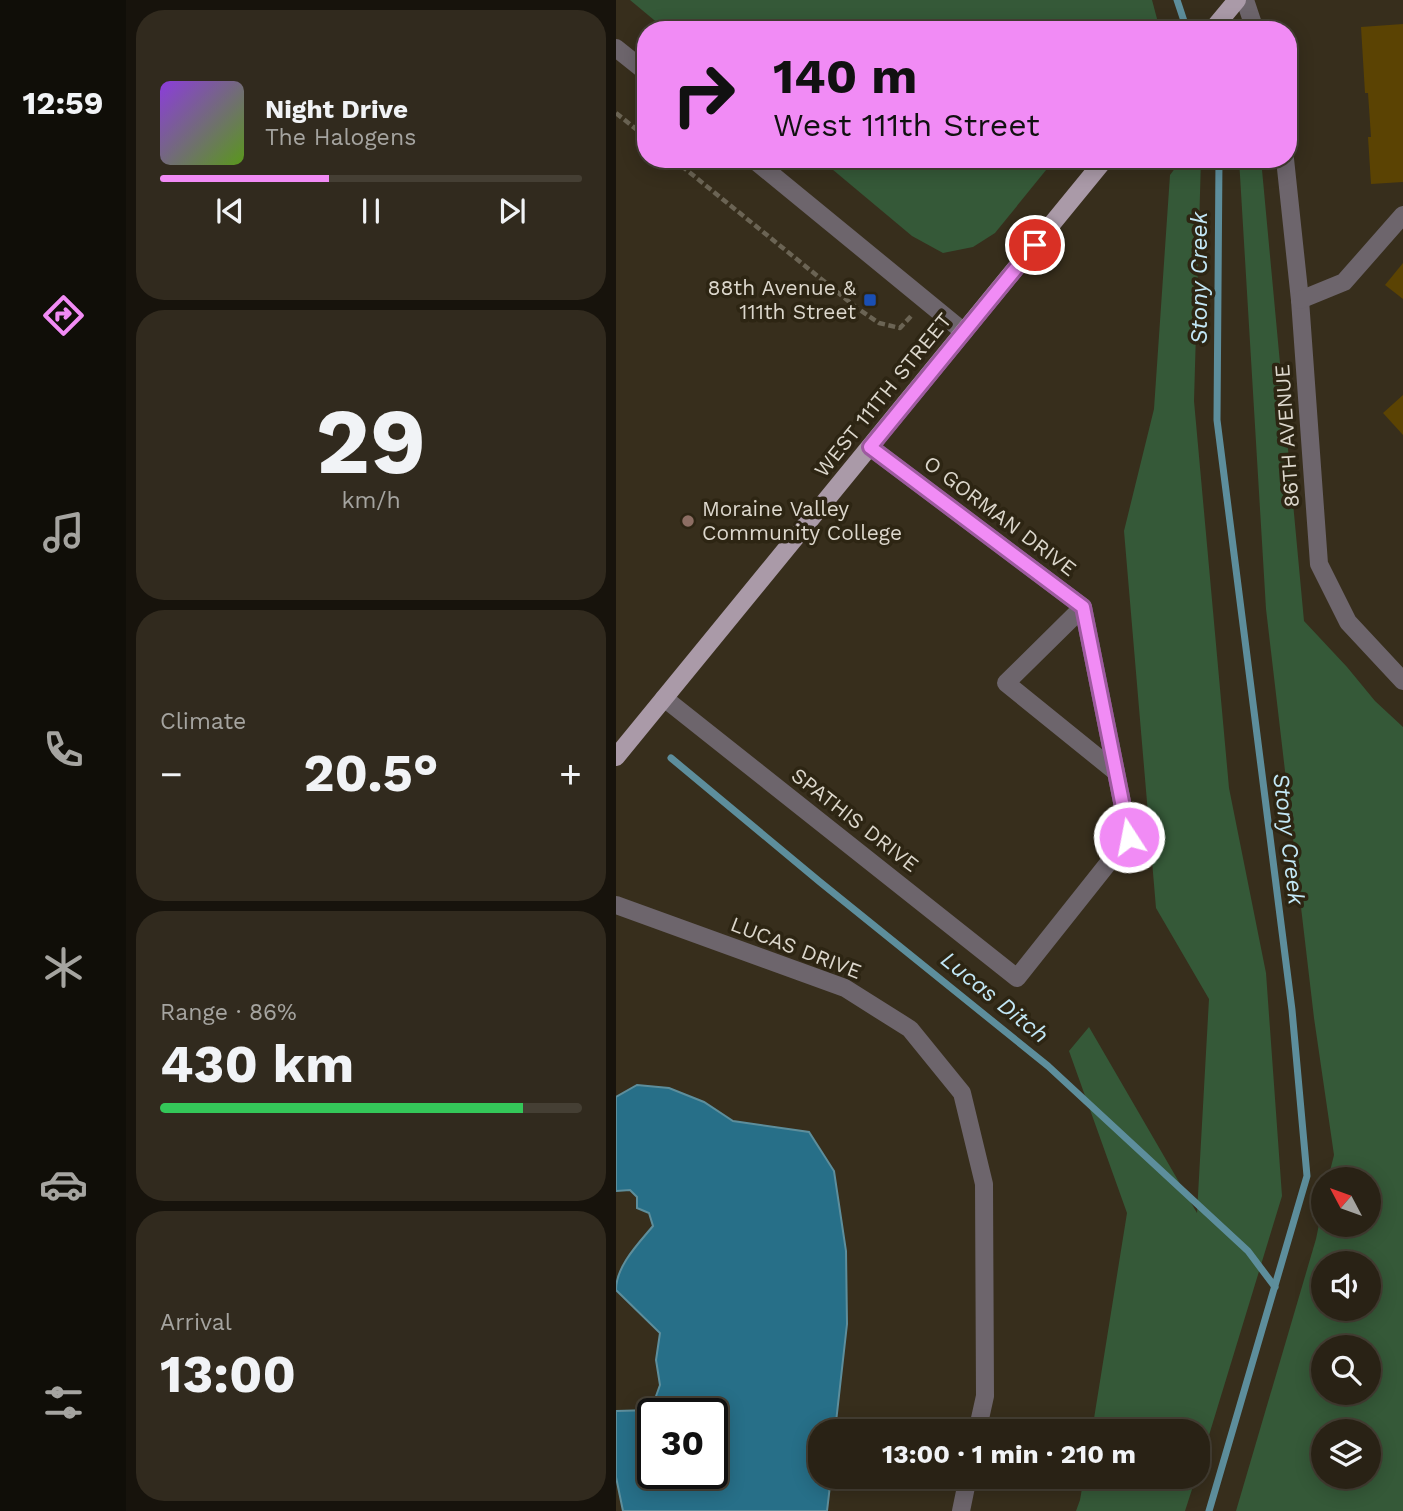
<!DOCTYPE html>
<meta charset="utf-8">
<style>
:root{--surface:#292215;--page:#312a1e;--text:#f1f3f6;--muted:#a5a4a0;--line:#453f34;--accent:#f18bf5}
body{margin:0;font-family:"Work Sans",sans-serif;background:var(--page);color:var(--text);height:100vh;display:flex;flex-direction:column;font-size:26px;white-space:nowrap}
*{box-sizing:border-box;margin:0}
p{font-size:23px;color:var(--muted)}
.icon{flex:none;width:38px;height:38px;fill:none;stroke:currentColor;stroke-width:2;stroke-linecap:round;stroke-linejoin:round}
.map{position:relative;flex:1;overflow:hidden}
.panel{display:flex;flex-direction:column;gap:10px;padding:10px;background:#17130c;width:490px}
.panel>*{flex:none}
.guide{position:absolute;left:21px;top:21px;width:660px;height:147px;border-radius:28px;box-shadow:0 4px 18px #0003,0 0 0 2px var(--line);background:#f18bf5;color:#111;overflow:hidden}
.needle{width:46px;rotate:311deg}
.buttons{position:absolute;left:695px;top:1167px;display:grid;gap:14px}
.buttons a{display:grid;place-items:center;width:70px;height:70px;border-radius:50%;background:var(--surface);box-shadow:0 4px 18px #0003,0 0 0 2px var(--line);font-size:35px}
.speed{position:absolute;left:21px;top:1398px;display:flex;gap:14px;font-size:35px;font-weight:700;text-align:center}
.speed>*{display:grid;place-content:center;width:91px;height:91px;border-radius:50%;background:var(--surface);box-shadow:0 4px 18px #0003,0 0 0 2px var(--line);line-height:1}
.speed .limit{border:4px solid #111;border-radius:10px;background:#fff;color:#111}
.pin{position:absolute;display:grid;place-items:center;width:60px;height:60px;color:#fff;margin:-30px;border:4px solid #fff;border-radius:50%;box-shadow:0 2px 7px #0007}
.me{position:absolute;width:77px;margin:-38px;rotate:349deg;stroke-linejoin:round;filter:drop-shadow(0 0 5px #0008)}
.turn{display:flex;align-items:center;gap:24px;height:147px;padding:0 21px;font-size:32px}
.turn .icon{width:91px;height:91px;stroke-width:2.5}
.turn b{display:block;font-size:49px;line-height:60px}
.big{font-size:52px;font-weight:700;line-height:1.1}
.panel .card{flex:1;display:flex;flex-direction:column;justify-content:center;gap:10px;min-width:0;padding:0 24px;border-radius:28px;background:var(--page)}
.panel .dial{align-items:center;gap:0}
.dial b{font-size:91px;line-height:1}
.song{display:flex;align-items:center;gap:21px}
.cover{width:84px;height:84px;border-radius:10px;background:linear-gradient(135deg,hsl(270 70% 55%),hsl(90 70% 35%))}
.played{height:7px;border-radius:4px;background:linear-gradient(90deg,var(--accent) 40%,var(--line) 40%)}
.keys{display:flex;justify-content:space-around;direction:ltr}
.heat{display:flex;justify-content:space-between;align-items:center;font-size:38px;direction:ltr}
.charge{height:10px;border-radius:5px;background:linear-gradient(90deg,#34c759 86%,var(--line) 0)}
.trip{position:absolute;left:192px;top:1419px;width:402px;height:70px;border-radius:28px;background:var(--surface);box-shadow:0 4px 18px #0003,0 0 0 2px var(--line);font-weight:700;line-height:70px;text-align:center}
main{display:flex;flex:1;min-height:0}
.dock{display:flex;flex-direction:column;width:126px;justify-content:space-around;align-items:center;background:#100e08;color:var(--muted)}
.dock .icon{width:49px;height:49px}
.dock .current{color:var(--accent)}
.dock b{font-size:32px;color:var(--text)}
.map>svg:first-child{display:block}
.green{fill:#355938;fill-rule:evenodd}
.water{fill:#276f88;stroke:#5d8e9c;stroke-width:2;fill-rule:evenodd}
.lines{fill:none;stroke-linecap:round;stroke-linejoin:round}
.stream{stroke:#5d8e9c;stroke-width:7}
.building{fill:#5b4303}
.path{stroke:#6b6454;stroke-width:4.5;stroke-dasharray:7 3.5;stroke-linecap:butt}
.minor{stroke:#6d656c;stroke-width:18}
.major{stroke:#aa9aa8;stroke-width:18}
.route-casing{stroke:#9d5a9f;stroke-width:18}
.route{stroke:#f18bf5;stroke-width:12}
.transit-dot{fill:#1a4fb4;stroke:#2d2513;stroke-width:2.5}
.education-dot{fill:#8d6e63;stroke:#2d2513;stroke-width:2.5}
.labels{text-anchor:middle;stroke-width:7;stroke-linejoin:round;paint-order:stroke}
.poi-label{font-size:21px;fill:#dcd7cc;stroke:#2d2513;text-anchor:end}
.street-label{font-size:21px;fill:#dcd7cc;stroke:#2d2513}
.water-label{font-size:23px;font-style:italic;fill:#c2e7f6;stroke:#2d2513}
</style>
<main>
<nav class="dock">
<b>12:59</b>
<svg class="icon current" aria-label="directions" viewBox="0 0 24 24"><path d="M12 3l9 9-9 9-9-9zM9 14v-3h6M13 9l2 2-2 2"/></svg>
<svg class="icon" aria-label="music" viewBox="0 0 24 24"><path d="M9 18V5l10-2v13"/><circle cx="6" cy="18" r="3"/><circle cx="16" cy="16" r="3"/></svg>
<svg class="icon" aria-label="phone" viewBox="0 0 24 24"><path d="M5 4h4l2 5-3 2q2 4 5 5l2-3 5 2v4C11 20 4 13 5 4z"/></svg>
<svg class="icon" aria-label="climate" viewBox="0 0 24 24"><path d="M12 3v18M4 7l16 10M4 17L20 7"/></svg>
<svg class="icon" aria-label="car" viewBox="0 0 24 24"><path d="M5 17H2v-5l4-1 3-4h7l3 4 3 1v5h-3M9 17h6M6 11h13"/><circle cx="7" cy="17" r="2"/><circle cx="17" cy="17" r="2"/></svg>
<svg class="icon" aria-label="filters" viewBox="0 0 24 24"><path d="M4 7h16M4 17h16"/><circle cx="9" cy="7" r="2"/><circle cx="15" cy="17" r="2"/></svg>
</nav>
<section class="panel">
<div class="card">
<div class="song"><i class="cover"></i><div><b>Night Drive</b><p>The Halogens</p></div></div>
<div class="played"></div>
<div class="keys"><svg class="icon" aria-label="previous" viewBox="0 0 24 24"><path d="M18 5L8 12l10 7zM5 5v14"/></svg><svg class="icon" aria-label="pause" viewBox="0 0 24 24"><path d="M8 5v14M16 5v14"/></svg><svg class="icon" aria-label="next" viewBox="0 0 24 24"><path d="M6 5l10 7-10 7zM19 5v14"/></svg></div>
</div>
<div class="card dial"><b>29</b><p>km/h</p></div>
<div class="card"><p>Climate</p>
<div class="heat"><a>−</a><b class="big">20.5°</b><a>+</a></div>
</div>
<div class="card"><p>Range · 86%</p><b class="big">430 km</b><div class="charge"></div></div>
<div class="card"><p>Arrival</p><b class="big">13:00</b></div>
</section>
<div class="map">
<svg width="787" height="1511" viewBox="0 0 787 1511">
<rect width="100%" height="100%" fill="#372e1c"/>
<g class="green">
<polygon points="14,0 536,0 544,30 50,30"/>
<polygon points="204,159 439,159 379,233 357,247 327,253 296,236"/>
<polygon points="566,159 585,159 578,401 613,788 650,973 666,1196 583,1468 583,1432 476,1431 511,1213 453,1051 473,1027 581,1213 593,999 540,908 508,531 538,409 554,175"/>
<path d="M623 159H645L688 621 731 667 759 701 787 727V1511H620L700 1239 707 1205V1225H752V1180L712 1179 718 1155 698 1018 650 609ZM707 1264H752V1309H707ZM707 1348H752V1393H707ZM707 1432H752V1477H707Z"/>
<polygon points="468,1477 580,1477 569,1511 460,1511 464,1500"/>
</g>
<path class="water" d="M21 1085 53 1088 88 1102 117 1121 193 1132 218 1171 230 1251 231 1324 219 1431 205 1432V1477H215L211 1511H7L0 1477V1411L35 1410 44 1385 40 1360 44 1333 0 1290C0 1266 22 1244 37 1226L33 1213 21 1208V1197L14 1190 0 1191V1097ZM37 1414H96V1474H37Z"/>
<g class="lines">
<g class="stream">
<polyline points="561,0 571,30"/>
<polyline points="55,758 204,882 432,1066 632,1251 659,1287"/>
<polyline points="593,1511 691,1176 676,1010 601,420 603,159"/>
</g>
</g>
<g class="building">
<polygon points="787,24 787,182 755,184 752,137 755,137 752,93 749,93 745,27"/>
<polygon points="787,263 787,299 769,285"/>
<polygon points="787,395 787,435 767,413"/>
</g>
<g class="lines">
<g class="path">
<polyline points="0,113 30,137"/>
<polyline points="57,159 241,308 263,323 284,328 297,314"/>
</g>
<g class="minor">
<polyline points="629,0 639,30"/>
<polyline points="0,48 30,72"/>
<polyline points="137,159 348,332"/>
<polyline points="669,159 684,300 703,564 732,622 787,681"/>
<polyline points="684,300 728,282 787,215"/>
<polyline points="467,607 390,683 500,772"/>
<polyline points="48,698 401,978 513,837 467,607 254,447"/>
<polyline points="0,905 229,988 294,1029 346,1093 368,1184 369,1396 361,1432"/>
<polyline points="345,1511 352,1477"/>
</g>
<g class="major">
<polyline points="596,30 621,0"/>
<polyline points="0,757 489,159"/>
</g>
</g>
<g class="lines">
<defs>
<polyline id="route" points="419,245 254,447 467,607 513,837"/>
</defs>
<use href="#route" class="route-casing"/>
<use href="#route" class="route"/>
</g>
<rect class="transit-dot" x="247" y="293" width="14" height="14" rx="3.5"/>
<circle class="education-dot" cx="72" cy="521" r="7"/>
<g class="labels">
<g class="poi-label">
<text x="240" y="295">88th Avenue &amp;<tspan x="240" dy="24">111th Street</tspan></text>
<text x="86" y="516" text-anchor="start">Moraine Valley<tspan x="86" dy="24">Community College</tspan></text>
</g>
<g class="street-label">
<text transform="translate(267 395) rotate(-51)" y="7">WEST 111TH STREET</text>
<text transform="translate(671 436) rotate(-94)" y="7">86TH AVENUE</text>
<text transform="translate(384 516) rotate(37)" y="7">O GORMAN DRIVE</text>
<text transform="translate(239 820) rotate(38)" y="7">SPATHIS DRIVE</text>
<text transform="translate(180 948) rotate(21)" y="7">LUCAS DRIVE</text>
</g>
<g class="water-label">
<text transform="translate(583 278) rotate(-90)" y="8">Stony Creek</text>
<text transform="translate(673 839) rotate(83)" y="8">Stony Creek</text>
<text transform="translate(379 997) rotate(39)" y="8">Lucas Ditch</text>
</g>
</g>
</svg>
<div class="buttons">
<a><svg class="needle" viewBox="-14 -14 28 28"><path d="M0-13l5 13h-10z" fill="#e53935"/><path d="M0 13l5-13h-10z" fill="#a5a4a0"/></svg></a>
<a><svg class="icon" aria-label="sound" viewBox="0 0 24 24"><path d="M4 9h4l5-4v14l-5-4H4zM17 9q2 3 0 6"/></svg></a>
<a><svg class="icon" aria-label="search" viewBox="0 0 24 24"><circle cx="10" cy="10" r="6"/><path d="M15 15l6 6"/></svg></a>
<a><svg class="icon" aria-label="layers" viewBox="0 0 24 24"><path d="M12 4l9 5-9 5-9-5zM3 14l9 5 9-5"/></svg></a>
</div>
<div class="speed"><div class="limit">30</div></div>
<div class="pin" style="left:419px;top:245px;background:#d93025"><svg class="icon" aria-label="arrive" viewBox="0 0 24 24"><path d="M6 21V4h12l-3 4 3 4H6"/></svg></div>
<svg class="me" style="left:513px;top:837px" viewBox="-20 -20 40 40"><circle r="17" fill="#f18bf5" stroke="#fff" stroke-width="3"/><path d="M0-11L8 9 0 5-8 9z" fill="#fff"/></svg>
<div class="trip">13:00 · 1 min · 210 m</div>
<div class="guide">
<div class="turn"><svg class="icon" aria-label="right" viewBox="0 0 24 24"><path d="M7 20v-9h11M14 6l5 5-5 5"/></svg><div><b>140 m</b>West 111th Street</div></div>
</div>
</div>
</main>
